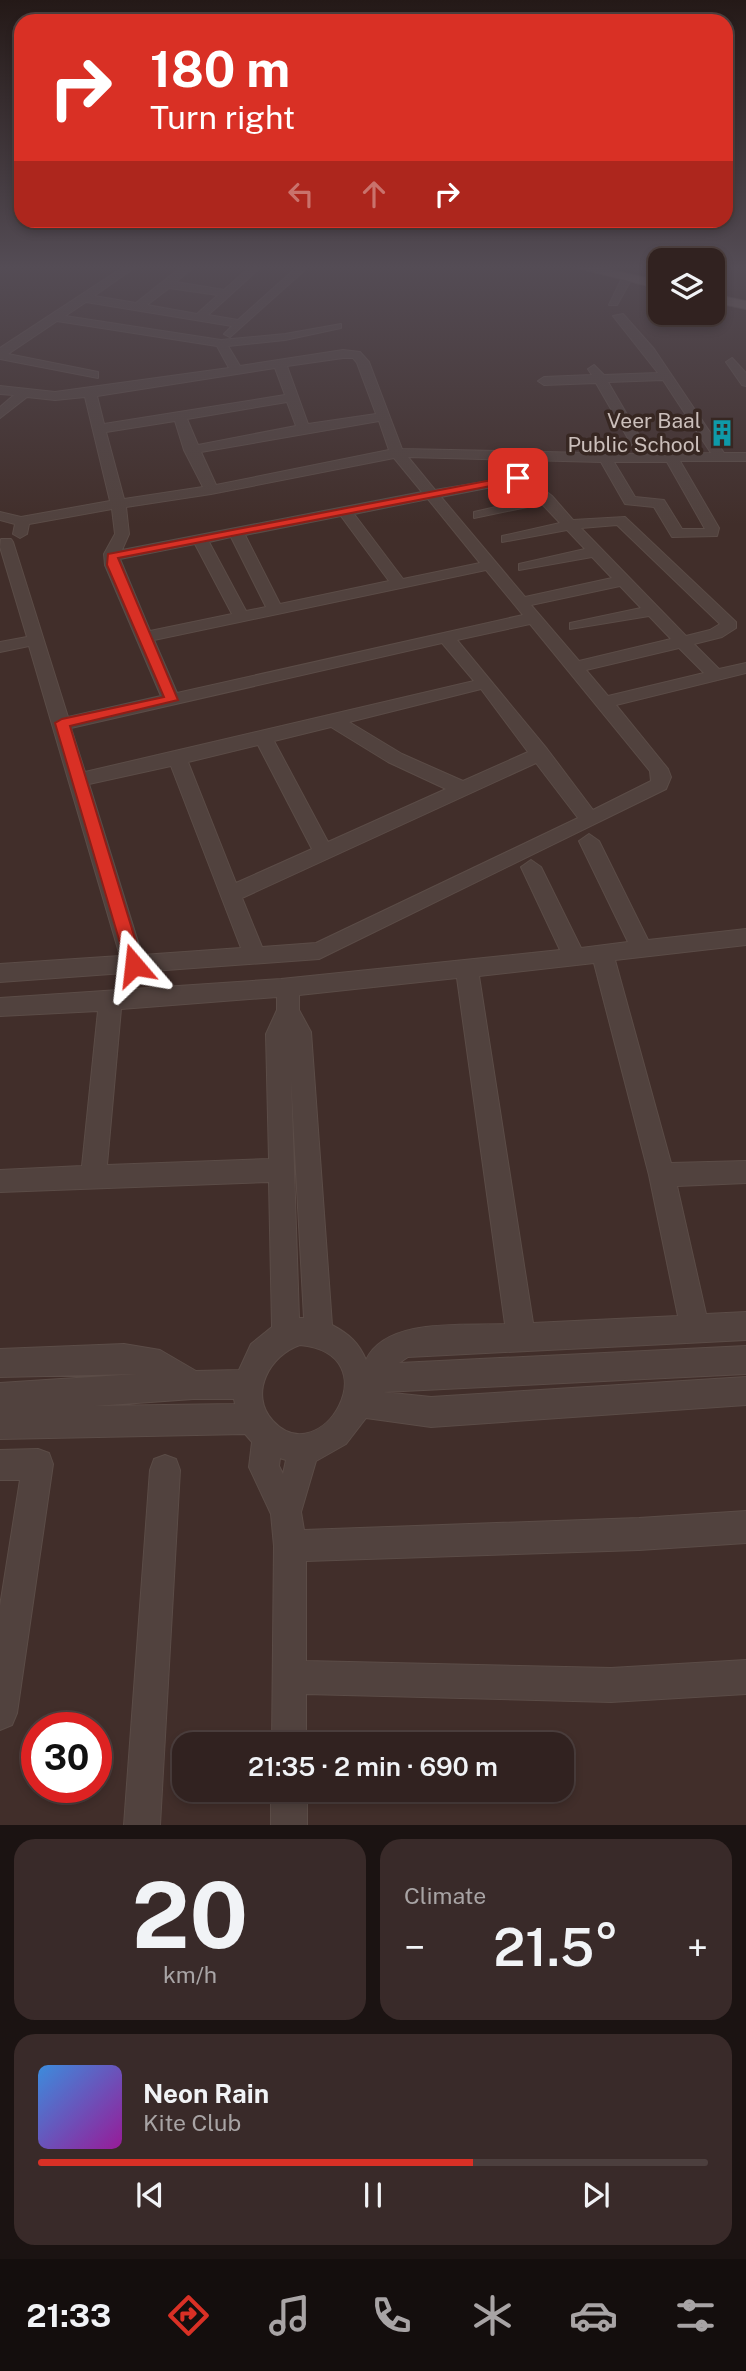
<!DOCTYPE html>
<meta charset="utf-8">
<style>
:root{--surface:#312220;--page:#392a29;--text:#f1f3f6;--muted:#a8a4a5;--line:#4c3f3e;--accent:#d93025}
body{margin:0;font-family:"Public Sans",sans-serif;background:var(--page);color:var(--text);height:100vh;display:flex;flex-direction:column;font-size:26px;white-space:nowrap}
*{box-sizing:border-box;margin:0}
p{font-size:23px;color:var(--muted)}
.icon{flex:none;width:38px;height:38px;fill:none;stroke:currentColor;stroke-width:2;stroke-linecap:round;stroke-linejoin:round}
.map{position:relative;height:1825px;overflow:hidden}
.sheet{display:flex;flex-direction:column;gap:14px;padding:14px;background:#1b1312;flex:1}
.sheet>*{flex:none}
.top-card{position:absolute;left:14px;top:14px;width:719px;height:214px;border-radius:21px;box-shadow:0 4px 10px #0003,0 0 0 2px var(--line);background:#d93025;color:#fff;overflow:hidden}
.tools{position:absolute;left:648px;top:248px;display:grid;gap:14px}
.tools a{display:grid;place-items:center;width:77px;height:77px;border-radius:14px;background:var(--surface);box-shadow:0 4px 10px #0003,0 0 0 2px var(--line);font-size:35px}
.speed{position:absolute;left:21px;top:1712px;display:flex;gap:14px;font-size:35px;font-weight:700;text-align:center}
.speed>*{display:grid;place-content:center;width:91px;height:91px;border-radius:50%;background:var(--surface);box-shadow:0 4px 10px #0003,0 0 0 2px var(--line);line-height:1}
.speed .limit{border:10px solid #d22;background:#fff;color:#111}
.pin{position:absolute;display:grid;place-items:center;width:60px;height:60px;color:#fff;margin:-30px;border-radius:14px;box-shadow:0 4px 10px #0006}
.me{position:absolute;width:77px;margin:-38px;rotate:343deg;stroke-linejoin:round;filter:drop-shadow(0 0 5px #0008)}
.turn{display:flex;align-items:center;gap:24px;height:147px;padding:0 21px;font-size:32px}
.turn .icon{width:91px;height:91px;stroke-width:2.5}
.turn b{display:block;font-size:49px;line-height:60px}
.lanes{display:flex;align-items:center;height:66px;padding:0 21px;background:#0003;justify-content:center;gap:35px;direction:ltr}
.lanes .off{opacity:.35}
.big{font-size:52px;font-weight:600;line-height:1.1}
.sheet .widget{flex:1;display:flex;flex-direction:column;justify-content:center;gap:10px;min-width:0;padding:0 24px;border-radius:21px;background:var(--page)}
.sheet .dial{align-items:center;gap:0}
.dial b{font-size:91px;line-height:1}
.song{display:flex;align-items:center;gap:21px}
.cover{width:84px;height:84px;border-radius:10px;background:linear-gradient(135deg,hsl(210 70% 55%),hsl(300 70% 35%))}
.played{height:7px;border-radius:4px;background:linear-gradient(90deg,var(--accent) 65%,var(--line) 65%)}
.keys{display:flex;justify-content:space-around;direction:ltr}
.heat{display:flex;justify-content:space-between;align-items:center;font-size:38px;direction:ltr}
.sheet .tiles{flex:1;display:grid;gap:14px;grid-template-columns:1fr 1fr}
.widget:last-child{grid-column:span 2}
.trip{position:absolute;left:172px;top:1732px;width:402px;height:70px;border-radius:21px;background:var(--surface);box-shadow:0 4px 10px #0003,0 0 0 2px var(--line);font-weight:600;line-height:70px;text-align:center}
.dock{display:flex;height:112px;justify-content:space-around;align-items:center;background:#140e0d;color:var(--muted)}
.dock .icon{width:49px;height:49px}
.dock .active{color:var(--accent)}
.dock b{font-size:32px;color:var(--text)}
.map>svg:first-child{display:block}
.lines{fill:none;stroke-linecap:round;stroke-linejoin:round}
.minor-casing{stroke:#5b4c47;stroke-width:2}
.major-casing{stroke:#5b4c47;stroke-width:2}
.minor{fill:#51423e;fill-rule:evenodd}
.major{fill:#71605c;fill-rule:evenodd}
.route{fill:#d93025;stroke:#8d1f18;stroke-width:2}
.labels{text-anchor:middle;stroke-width:7;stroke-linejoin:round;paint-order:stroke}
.far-poi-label{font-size:21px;fill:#cbbfbb;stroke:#372722;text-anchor:end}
</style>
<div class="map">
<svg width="746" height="1825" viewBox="0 0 746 1825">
<rect width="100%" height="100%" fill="#412e2a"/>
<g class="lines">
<defs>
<g id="minor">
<path d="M122 268H134L94 296 136 303 180 268H192L176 282 224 290 249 268H260L208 315 238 320 296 268H307L230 337 224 334 232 326 86 302 65 316 221 340 285 334 341 324V328L285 340 228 346 240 366 343 350 360 352 369 362 402 449 637 454 596 383 544 385 538 381 544 377 592 375 588 369 594 365 604 375 658 373 613 316 623 314 654 349 724 453H746V461H680L719 528 717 536 672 537 654 507 625 504 601 462 408 457 435 490 525 475 552 496 573 520 625 517 736 622V628L722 637 694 644 719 669 746 663V673L616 705 668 769 671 777 666 789 319 959 0 982V964L120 956 29 646 0 652V642L27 637 0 547 1 539H11L13 542 68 717 161 696 105 565 104 554 115 534 112 509 29 524 27 534 20 538 13 534 15 524 0 520V512L21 517 110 501 85 397 55 400 27 397 0 418V407L14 395 0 394V386L55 392 229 368 217 346 57 321 8 354 98 372V378L0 359V348ZM169 288 218 295 197 314 147 305ZM343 358H353L357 363 376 414 308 424 287 366ZM275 368 285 395 104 424 97 396ZM663 380 711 453 650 454 608 382ZM287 402 296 426 198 445 187 419ZM175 421 184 450 203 487 124 499 106 432ZM379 421 389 450 216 485 201 452ZM394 458 422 492 122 550 129 534 126 507 211 494ZM614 462H667L705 529H682L664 500 635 497ZM512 483H521L535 498 474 512V518L542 504 560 523 502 536V542L567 530 585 549 519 564V570L592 557 612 578 525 597 441 497ZM428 499 480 563 403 579 354 514ZM341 516 389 581 280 604 245 535ZM617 525 720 624 710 630 686 636 581 528ZM231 537 266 607 246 611 209 542ZM195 544 232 614 150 631 120 559ZM486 570 523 615 177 693 154 640ZM620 586 641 608 570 623V629L649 616 671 639 579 661 531 605ZM530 624 650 771 651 781 593 810 547 749 457 640ZM442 643 474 681 85 772 71 728ZM679 648 704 673 608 696 586 670ZM481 689 528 752 463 781 402 754 349 722ZM331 727 388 762 446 789 328 842 274 741ZM258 745 312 849 236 883 188 762ZM536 763 578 818 316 943 262 947 242 898ZM171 766 241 948 142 955 89 784Z"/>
<polygon points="623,276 632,278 617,305 609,305"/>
<polygon points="732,358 746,373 746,386 742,385 726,362"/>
<path d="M589 834 599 841 648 940 746 929V945L615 960 671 1163 746 1161V1183L677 1186 706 1314 746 1312V1340L408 1357 399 1363 746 1346V1374L383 1392 431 1397 746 1377V1405L431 1427 366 1418 346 1444 316 1461 301 1512 304 1530 639 1518 746 1511V1543L639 1550 306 1561V1661L611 1668 746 1660V1694L611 1702 306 1694V1745H272L274 1546 271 1514 249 1467 252 1442 245 1434 0 1439V1383L137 1374 0 1377V1349L124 1344 160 1350 196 1371 239 1370 251 1344 272 1327 269 1182 0 1192V1170L82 1166 98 1011 0 1016V998L281 979 560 950 521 867 531 860 541 867 581 948 628 942 579 841ZM594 963 649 1175 678 1316 533 1323 479 976ZM457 978 505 1324C464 1326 386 1317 366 1360 359 1343 349 1334 332 1325L311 1032 299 1010V995ZM277 997V1010L266 1034 269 1159 107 1165 121 1009ZM291 1078 304 1318H299ZM300 1345C392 1354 321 1473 273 1421 248 1394 270 1355 300 1345ZM193 1399H234L235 1404 94 1406ZM280 1458 286 1460 283 1474 279 1466Z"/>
<polygon points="38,1449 49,1453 53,1464 17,1713 12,1725 0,1730 0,1606 20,1480 0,1480 0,1450"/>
<polygon points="165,1455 176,1459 180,1470 160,1825 124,1825 150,1470 154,1459"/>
<rect x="271" y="1790" width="36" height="35"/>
</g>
<g id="major">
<polygon points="578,268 603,268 660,281 660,289"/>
<polygon points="712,294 746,301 746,309 712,302"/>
</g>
</defs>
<use href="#minor" class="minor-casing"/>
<use href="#major" class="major-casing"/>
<use href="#minor" class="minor"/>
<use href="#major" class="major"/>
</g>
<linearGradient id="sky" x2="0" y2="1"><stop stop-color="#241917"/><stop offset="0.51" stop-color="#544c55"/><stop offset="1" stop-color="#544c55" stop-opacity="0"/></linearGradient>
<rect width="746" height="524" fill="url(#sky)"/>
<polygon class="route" points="518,475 523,478 522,480 118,558 178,700 70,726 143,965 134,972 128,970 55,723 62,719 164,697 107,565 108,554"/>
<defs>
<symbol id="building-bare" viewBox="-9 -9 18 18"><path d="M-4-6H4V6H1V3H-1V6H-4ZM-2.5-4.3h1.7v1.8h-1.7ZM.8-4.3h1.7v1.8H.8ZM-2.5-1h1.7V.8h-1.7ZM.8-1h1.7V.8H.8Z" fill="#0f9aa8" stroke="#372722" stroke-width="2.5" paint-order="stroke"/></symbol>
</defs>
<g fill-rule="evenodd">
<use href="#building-bare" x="703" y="414" width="38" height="38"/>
</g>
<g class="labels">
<g class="far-poi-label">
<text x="701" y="428">Veer Baal<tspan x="701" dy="24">Public School</tspan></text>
</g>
</g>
</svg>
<div class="tools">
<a><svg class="icon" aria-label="layers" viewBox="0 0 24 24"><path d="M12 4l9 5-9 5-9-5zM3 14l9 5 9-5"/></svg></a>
</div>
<div class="speed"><div class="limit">30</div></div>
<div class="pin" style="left:518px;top:478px;background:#d93025"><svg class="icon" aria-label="arrive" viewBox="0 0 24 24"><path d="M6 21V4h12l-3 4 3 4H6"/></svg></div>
<svg class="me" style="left:134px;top:965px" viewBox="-20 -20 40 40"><path d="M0-17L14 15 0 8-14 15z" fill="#d93025" stroke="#fff" stroke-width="4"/></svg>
<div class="trip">21:35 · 2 min · 690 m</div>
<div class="top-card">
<div class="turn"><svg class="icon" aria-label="right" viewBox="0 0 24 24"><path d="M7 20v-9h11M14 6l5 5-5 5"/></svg><div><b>180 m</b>Turn right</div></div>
<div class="lanes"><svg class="icon off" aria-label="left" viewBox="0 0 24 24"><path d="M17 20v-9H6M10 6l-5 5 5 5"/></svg><svg class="icon off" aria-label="ahead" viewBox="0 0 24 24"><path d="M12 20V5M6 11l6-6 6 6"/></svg><svg class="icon" aria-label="right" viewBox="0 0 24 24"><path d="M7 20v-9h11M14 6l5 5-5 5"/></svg></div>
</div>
</div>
<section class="sheet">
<div class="tiles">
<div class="widget dial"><b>20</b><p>km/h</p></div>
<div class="widget"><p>Climate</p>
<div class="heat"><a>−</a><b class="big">21.5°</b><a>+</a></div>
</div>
<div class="widget">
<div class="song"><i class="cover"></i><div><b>Neon Rain</b><p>Kite Club</p></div></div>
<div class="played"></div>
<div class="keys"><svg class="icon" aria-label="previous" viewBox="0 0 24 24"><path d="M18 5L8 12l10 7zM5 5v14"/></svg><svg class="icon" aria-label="pause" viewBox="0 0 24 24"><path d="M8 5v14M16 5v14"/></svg><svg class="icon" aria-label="next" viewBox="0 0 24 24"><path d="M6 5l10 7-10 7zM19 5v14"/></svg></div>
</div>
</div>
</section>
<nav class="dock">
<b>21:33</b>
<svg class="icon active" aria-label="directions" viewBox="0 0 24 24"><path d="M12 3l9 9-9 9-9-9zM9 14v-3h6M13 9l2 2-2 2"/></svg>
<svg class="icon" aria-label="music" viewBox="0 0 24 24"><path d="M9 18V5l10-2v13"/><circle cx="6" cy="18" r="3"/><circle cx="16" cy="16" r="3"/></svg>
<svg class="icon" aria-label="phone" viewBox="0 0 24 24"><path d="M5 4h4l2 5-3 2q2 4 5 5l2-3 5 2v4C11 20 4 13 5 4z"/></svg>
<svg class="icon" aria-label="climate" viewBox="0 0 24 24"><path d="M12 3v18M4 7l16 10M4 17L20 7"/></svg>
<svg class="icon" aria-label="car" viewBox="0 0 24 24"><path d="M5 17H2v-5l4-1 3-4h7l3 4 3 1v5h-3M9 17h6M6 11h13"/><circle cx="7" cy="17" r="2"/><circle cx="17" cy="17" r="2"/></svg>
<svg class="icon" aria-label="filters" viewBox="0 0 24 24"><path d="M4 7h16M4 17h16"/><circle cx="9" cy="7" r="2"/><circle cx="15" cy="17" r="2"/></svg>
</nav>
